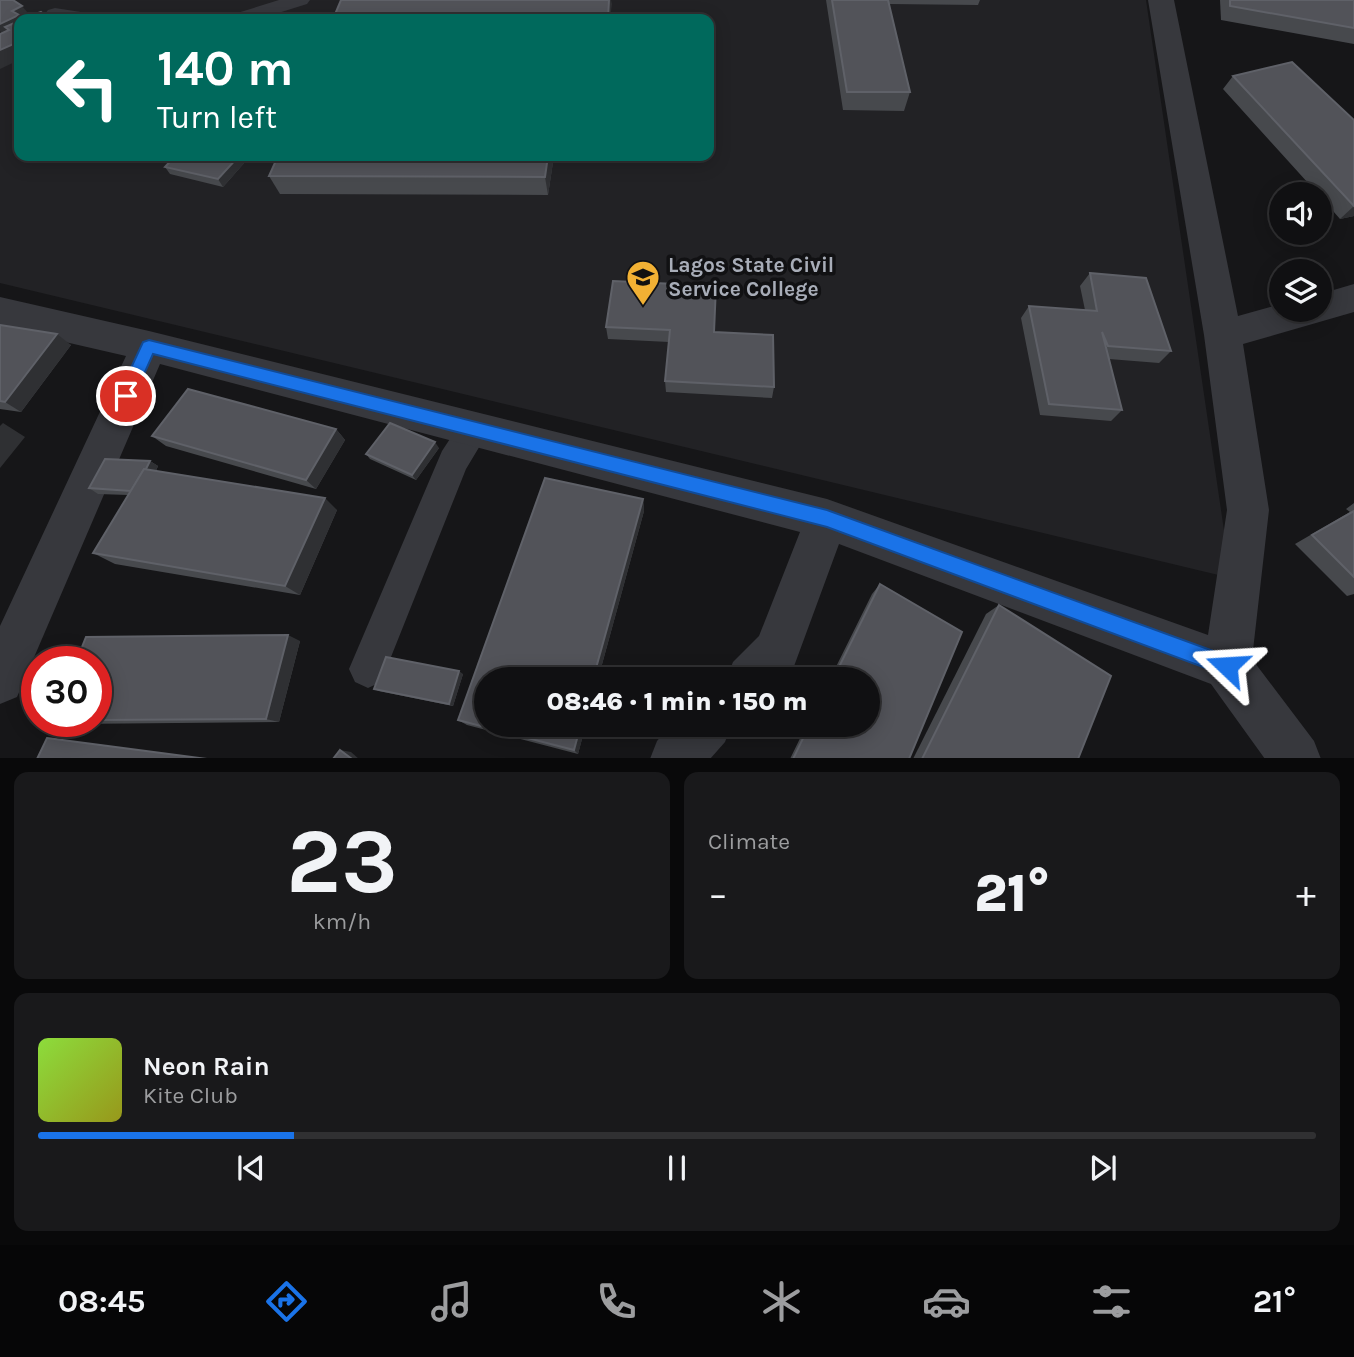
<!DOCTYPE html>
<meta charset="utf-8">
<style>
:root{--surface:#101012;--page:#19191b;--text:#f1f3f6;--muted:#9c9d9f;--line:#303032;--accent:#1a73e8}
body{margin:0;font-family:Karla,sans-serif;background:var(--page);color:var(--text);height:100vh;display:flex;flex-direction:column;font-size:26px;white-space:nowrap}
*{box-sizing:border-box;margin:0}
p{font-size:23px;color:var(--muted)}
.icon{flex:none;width:38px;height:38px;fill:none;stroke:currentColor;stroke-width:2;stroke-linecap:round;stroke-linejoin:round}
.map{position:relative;height:758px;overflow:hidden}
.side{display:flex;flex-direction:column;gap:14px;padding:14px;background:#09090a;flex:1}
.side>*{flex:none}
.top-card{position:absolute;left:14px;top:14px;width:700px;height:147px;border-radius:14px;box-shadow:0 4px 18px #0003,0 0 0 2px var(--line);background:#00695c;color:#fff;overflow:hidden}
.controls{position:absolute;left:1269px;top:182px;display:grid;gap:14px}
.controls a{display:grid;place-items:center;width:63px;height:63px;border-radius:50%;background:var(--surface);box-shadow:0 4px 18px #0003,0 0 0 2px var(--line);font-size:35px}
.speed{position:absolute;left:21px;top:646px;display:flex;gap:14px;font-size:35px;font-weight:700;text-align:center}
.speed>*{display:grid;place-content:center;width:91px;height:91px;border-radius:50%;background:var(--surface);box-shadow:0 4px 18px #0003,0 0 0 2px var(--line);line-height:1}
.speed .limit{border:10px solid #d22;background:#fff;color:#111}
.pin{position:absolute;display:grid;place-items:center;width:60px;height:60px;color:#fff;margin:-30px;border:4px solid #fff;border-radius:50%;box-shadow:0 2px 7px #0007}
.me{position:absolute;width:77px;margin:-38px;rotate:290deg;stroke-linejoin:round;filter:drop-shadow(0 0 5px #0008)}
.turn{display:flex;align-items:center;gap:24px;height:147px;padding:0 28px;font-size:32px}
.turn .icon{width:91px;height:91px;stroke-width:2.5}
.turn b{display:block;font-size:49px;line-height:60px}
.big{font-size:52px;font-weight:800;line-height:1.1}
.side .card{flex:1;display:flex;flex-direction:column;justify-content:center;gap:10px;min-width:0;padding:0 24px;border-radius:14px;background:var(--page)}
.side .dial{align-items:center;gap:0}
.dial b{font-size:91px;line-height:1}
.song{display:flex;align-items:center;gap:21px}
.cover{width:84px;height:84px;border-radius:10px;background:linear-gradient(135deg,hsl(90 70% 55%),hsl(60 70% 35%))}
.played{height:7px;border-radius:4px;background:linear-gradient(90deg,var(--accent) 20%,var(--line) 20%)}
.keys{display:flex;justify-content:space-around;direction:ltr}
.heat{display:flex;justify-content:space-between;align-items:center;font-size:38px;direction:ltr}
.side .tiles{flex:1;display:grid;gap:14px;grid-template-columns:1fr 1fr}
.card:last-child{grid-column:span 2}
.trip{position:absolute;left:474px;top:667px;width:406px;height:70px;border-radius:35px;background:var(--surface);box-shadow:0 4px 18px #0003,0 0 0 2px var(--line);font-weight:800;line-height:70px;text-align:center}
.tab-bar{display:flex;height:112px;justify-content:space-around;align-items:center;background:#060607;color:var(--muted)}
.tab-bar .icon{width:49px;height:49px}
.tab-bar .on{color:var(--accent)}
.tab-bar b{font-size:32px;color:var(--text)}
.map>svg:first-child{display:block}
.built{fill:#222225;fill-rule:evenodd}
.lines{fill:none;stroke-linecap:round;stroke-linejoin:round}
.lane{fill:#37383d;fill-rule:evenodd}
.street{fill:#37383d;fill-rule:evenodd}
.wall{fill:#47494d}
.shaded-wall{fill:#2f3033}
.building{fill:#525359;stroke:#5f6168;stroke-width:2}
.route{fill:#1a73e8;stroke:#114b97;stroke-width:2}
.labels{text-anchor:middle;stroke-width:7;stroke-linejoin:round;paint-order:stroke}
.poi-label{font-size:21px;font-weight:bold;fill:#a8adb8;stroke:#111113;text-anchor:start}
</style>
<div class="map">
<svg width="1354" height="759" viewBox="0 0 1354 759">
<rect width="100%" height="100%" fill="#161618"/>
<path class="built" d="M0 0H1146L1231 578 0 283ZM19 19H709V156H19Z"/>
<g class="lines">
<g class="lane">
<polygon points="279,0 310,0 307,4 259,19 228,19 231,15"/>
<polygon points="55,8 100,15 103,19 48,18 45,14 48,10"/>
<polygon points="474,415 485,419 490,429 466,469 381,682 368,688 355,682 349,669 442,451 463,419"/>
</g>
<g class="street">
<polygon points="1148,0 1174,0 1238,316 1281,304 1281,310 1320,310 1320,294 1354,284 1354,312 1243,344 1269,510 1252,659 1314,741 1321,759 1265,759 1211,684 839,544 793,669 783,679 726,679 733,662 759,636 800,532 160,364 17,697 0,704 0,626 126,356 0,327 0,297 149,331 827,499 1208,635 1227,510 1204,335"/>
<polygon points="672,724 732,724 725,742 710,759 650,759 657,741"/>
</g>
</g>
<g class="wall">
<polygon points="826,0 980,0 978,5 889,4 910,92 904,111 843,110"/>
<polygon points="1220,0 1354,0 1354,44 1221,20"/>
<polygon points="1233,76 1354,120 1354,216 1340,219 1320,196 1320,194 1318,194 1223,89"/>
<polygon points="554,156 548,195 280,194 269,176"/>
<polygon points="246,161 223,187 170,174 165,167"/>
<polygon points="1090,273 1171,351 1159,363 1109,359 1122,410 1111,421 1040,415 1021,318 1029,306 1085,310 1080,286"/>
<polygon points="0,325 71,345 21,412 0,409"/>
<polygon points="606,327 714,332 774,387 772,398 666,392 665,381 669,342 608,339"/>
<polygon points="336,429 345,440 316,489 166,446 152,436"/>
<polygon points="439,448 416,480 370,459 366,454"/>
<polygon points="150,461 158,466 156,471 337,510 300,595 115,564 93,553 128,495 98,494 89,488"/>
<polygon points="545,478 643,499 644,511 598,679 486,679 486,724 586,724 578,754 467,725 458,720"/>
<polygon points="1354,503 1354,594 1347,596 1295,544 1350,512 1346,509"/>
<polygon points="880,584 909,759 790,759 807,724 868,724 868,679 830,679 872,594"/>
<polygon points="999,605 1078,759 913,759 986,614"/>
<polygon points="300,641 279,722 71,724 55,721 96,721 96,662"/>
<polygon points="463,674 453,706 379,691 374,689"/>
</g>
<g class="shaded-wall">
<polygon points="609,0 611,0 612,4 610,19 608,19"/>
<polygon points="22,6 33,19 19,19 19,34 5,27 13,37 8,40 0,31 0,24 12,11"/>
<polygon points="18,42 19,44 19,60 0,69 0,50"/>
<polygon points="239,156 242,156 246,161 223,187 218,179"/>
<polygon points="548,156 554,156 548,195 545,177"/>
<polygon points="1354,206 1354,216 1340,219"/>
<polygon points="57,334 71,345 21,412 5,402"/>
<polygon points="3,423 25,437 0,468 0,426"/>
<polygon points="336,429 345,440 316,489 306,480"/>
<polygon points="435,442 439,448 416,480 412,475"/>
<polygon points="150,461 158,466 144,496 136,491"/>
<polygon points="325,498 337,510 300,595 285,586"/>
<polygon points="643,499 644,511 598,679 593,679"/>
<polygon points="288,635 300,641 279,722 266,719"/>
<polygon points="459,671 463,674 453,706 449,704"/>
<polygon points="581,724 586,724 578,754 574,750"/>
<polygon points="340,750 351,752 359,759 352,759"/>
</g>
<g class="building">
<polygon points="0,0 13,0 22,6 12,11 19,15 0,24"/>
<polygon points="341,0 609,0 608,19 333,19"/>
<polygon points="832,0 888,0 910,92 847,92"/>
<polygon points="1230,0 1354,0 1354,28 1230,6"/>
<polygon points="41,12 50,19 23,19"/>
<polygon points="19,21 19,43 18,42 0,50 0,34 9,30 5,27"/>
<polygon points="1292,62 1354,120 1354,206 1233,76"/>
<polygon points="175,156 239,156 218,179 165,167"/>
<polygon points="278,156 548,156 545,177 269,176"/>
<polygon points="1090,273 1146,278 1171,351 1108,346 1102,332 1122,410 1049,404 1029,306 1097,311"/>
<polygon points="613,281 716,286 714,332 773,335 774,387 665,381 670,330 606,327"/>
<polygon points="0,325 57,334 5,402 0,401"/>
<polygon points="188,389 336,429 306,480 152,436"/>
<polygon points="390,423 435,442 412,475 366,454"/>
<polygon points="105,459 150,461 146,469 144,469 131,491 89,488"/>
<polygon points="144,469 325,498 285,586 93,553"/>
<polygon points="545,478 643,499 593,679 486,679 486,724 581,724 574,750 458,720"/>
<polygon points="1354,511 1354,577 1312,535"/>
<polygon points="880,584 962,632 909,759 793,759 810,724 868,724 868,679 833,679"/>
<polygon points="999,605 1111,676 1078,759 922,759"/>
<polygon points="288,635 266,719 96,720 96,662 76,662 86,637"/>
<polygon points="386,657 459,671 449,704 374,689"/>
<polygon points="47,738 207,759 37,759"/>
<polygon points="340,750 352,759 333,759"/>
</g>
<polygon class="route" points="149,340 827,510 1227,656 1234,659 1237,666 1234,673 1227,676 827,527 153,354 132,401 121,401 118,396 143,342"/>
<defs>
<symbol id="school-pin" viewBox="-11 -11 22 30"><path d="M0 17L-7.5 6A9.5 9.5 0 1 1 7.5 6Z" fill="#f2b134" stroke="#111113"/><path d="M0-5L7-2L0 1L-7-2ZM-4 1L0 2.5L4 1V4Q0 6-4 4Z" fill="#111"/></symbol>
</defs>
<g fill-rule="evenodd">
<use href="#school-pin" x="624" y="258" width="38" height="52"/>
</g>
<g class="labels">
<g class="poi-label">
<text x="668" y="272">Lagos State Civil<tspan x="668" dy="24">Service College</tspan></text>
</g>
</g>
</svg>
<div class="controls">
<a><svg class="icon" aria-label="sound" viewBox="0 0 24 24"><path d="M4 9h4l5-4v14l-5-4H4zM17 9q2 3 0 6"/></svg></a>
<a><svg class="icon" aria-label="layers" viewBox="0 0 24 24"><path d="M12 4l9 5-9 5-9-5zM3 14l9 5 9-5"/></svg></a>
</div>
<div class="speed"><div class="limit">30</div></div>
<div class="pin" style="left:126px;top:396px;background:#d93025"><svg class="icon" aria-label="arrive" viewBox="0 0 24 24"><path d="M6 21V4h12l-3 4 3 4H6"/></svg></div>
<svg class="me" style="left:1227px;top:666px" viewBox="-20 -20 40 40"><path d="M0-17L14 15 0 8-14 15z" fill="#1a73e8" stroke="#fff" stroke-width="4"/></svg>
<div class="trip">08:46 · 1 min · 150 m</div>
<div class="top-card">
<div class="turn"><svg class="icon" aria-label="left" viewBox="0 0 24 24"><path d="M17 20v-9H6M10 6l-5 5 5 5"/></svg><div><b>140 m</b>Turn left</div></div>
</div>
</div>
<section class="side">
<div class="tiles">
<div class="card dial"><b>23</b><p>km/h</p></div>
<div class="card"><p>Climate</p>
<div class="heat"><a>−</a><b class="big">21°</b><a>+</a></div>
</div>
<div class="card">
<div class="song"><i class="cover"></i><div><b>Neon Rain</b><p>Kite Club</p></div></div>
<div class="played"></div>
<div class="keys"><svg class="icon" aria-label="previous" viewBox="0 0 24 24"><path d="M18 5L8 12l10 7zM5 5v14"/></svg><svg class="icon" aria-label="pause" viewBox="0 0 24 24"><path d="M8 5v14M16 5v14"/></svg><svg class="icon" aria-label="next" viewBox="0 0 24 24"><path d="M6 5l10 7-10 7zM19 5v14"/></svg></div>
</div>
</div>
</section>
<nav class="tab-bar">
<b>08:45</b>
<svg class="icon on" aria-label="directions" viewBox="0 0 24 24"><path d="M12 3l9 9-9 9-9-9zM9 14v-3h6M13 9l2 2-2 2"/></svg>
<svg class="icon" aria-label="music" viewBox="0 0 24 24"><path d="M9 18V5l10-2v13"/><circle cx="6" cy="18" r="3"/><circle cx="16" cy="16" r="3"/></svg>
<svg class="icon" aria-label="phone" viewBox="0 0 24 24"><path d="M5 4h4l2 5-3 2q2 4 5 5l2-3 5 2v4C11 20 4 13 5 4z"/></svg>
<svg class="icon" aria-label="climate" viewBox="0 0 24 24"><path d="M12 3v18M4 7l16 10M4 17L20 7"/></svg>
<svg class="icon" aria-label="car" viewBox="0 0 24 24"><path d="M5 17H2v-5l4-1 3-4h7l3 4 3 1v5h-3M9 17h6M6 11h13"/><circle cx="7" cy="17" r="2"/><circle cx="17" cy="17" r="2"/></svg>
<svg class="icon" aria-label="filters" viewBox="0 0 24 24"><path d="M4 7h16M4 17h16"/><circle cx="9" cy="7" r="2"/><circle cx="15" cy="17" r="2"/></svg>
<b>21°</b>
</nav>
